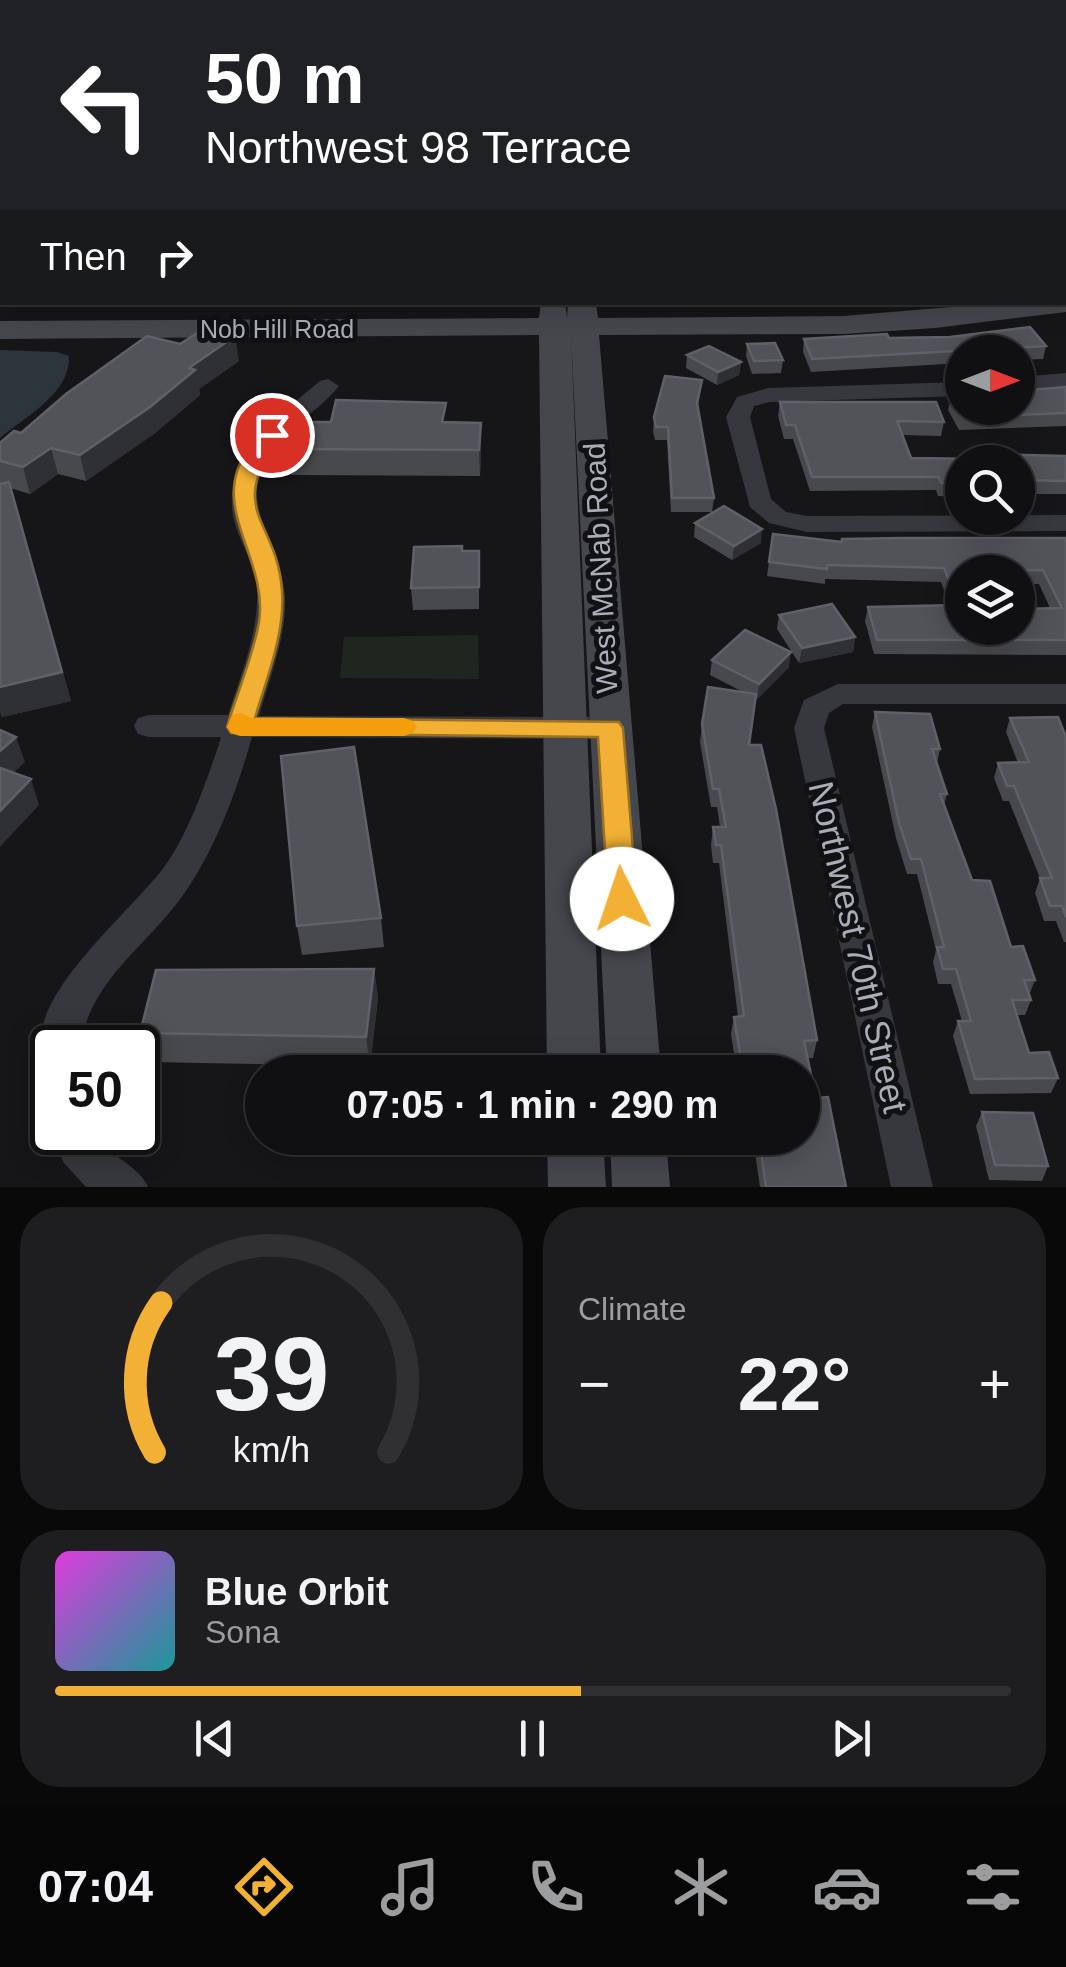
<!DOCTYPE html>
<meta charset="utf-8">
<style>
:root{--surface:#101012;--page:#1e1e20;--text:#f1f3f6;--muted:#9c9d9f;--line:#303032;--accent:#f2b134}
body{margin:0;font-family:Arial,sans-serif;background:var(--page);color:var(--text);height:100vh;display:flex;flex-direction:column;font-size:38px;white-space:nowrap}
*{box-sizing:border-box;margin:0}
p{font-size:32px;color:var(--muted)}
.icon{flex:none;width:55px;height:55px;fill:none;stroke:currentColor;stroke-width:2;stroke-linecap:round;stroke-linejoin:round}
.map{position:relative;height:1187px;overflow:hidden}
.side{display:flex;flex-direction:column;gap:20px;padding:20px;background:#09090a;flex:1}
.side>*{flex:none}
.hud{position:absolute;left:0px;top:0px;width:1068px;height:305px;box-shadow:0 5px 25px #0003,0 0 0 2px var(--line);background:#202124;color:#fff;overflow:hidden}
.needle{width:65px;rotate:90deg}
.tools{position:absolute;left:945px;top:335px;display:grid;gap:20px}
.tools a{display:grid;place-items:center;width:90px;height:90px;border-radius:50%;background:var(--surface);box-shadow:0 5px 25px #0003,0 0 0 2px var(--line);font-size:50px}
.speed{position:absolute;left:30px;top:1025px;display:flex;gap:20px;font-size:50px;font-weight:700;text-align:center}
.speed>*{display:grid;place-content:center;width:130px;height:130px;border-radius:50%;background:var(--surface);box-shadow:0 5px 25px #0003,0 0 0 2px var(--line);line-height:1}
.speed .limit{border:5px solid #111;border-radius:15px;background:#fff;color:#111}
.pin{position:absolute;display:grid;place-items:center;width:85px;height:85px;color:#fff;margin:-42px;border:5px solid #fff;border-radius:50%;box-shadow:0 2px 10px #0007}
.me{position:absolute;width:110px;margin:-55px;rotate:356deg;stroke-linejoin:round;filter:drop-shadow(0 0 8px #0008)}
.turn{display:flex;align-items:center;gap:35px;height:210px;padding:0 40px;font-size:45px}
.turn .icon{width:130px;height:130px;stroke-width:2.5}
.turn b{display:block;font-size:70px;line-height:85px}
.then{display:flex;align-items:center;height:95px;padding:0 40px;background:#0003;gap:20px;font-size:38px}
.big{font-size:75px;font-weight:700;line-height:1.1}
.side .card{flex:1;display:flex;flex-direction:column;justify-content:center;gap:15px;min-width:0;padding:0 35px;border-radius:40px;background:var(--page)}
.side .dial{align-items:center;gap:0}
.dial svg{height:260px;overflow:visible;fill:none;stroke:var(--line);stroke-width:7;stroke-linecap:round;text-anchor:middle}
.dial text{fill:var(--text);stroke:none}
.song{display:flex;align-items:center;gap:30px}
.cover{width:120px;height:120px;border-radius:15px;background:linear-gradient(135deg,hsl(300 70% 55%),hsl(180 70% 35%))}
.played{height:10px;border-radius:5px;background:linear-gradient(90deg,var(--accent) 55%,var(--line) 55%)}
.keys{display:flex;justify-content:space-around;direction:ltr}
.heat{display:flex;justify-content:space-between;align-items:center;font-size:55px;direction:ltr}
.side .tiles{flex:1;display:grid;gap:20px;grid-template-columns:1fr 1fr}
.card:last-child{grid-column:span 2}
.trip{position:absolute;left:245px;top:1055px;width:575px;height:100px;border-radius:50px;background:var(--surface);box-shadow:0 5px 25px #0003,0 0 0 2px var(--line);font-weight:700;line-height:100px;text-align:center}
.dock{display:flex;height:160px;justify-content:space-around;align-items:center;background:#060607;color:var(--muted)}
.dock .icon{width:70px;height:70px}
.dock .active{color:var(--accent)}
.dock b{font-size:45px;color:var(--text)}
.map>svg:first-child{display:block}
.green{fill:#1e261f}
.water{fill:#2c353c}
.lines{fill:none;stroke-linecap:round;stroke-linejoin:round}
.street{fill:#37383d;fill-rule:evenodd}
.secondary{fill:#45474d;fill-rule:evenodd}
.wall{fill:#47494d;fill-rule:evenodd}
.shaded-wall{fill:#2f3033}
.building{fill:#525359;stroke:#5f6168;stroke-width:2.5;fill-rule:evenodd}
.route{fill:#f2b134;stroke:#9d7322;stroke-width:2.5}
.slow{fill:#f59e0b}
.labels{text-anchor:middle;stroke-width:10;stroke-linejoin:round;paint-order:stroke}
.far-street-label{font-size:25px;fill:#a8adb8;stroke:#111113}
.street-label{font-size:30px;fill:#a8adb8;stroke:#111113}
.near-street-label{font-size:35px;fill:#a8adb8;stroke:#111113}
</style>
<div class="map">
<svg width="1066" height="1187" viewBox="0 0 1066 1187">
<rect width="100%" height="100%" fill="#161618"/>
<polygon class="green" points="478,635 479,679 340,678 344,637"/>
<path class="water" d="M0 350 57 352 69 356C71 393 26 416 0 438Z"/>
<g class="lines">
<g class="street">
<rect x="1065" y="221" width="1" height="10"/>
<polygon points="1066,373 1066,387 1018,391 1018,377"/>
<path d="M328 379 339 386C317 414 280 430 264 463 241 511 282 548 285 596 287 636 270 677 259 716L610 717 621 720 625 728 621 736 610 739 252 737C236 793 215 851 181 898 141 952 93 977 79 1048H52V1063L45 1060C17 1000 139 907 169 860 191 826 205 785 218 747L221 737H149L138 734 134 726 138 718 149 715H228C241 674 259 632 257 589 255 563 242 547 235 524 217 459 277 417 320 381Z"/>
<polygon points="962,382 962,396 770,402 754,406 750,417 771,499 786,512 807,516 1066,515 1066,531 807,532 769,523 750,507 726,417 737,397 768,388"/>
<polygon points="838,684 1066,684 1066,704 843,704 829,713 824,728 933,1187 891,1187 794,728 804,700"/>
<path d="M52 1123V1132H91C108 1155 139 1166 148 1187H86L64 1163 49 1132Z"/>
</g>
<g class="secondary">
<polygon points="535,0 553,0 553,2 536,2"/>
<polygon points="1066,296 1066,312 935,328 844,334 599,335 661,1072 607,1072 571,335 601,1072 547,1072 539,335 0,339 0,321 539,318 541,302 565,302 567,318 568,302 596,302 598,318 844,316 1010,302 1065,302"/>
<polygon points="547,1138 603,1138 606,1187 548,1187"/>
<polygon points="610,1138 666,1138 670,1187 612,1187"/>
</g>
</g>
<g class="wall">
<polygon points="589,0 997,0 999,2 590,2"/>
<polygon points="889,338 1046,346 1043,359 1018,360 1018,352 962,352 962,363 811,372 803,352 804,339"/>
<polygon points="747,344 783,360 781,373 752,374 746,356"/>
<polygon points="687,355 741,362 739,375 717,385 686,368"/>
<polygon points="239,361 199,389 200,395 155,433 86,481 58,474 30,494 10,488 71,701 2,717 0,711 0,443 21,433"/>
<polygon points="702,380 698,407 714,498 712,512 671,512 667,440 655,440 653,431 654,417"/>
<polygon points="1066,387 1066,426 959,430 948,410 951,397"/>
<polygon points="780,402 944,422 941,436 902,435 911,458 980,459 981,454 1066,456 1066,494 1018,494 1018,462 962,462 962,497 938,496 936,490 810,491 793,439 784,439 778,416"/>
<polygon points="446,422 481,449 480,476 291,475 287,449"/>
<polygon points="695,523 761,543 732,560 694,537"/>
<path d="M773 534 841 542 842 539 1066 538V655L874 654 865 621 868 607 950 605 941 582 825 579V584L767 576ZM962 572H1018V584H1039L1050 608 962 628Z"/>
<polygon points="479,551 479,609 413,610 411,588"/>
<polygon points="779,615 855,637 853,652 799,663 777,629"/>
<polygon points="712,660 789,667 757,699 755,698 749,745 817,1040 813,1058 808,1058 816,1098 846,1187 760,1187 753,1138 802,1138 802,1072 737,1072 731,1034 734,1017 738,1017 719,863 713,863 711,845 713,827 720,827 717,807 711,807 700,742 702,724 743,692 710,675"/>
<polygon points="875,712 940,749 937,763 947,794 944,805 972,880 1011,947 1035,980 1029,995 1031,1000 1025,1015 1017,1015 1029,1053 1058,1078 1051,1093 970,1094 953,1036 958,1021 962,1021 951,984 938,984 933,962 936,950 917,874 907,874 896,838 872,727"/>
<polygon points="1010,718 1066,737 1066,942 1064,942 1056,921 1044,921 1035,893 1040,878 1009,801 1003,801 994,778 998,763 1018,763 1006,732"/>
<polygon points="381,918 384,947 302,955 297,926"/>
<polygon points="374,969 378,998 370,1066 149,1062 140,1033"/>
<polygon points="982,1112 1048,1166 1042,1181 989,1180 976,1126"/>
</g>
<g class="shaded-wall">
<polygon points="94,0 112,0 110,2 92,2"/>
<polygon points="2,26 2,48 0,51 0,28"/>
<polygon points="235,336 239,361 199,389 200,395 155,433 86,481 80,455 189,368"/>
<polygon points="741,362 739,375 717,385 718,372"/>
<polygon points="481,423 481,449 480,476 479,450"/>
<polygon points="51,448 58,474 30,494 23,467"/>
<polygon points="9,482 71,701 2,717 0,711 0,687"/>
<polygon points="762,529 761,543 732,560 734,546"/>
<polygon points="855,637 853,652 799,663 802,648"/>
<polygon points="791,652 789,667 757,699 759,684"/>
<polygon points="16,737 25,762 0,786 0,751"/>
<polygon points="31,779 39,805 0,847 0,811"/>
<polygon points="374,969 378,998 370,1066 366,1037"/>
</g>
<g class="building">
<polygon points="40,0 94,0 92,2 38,2"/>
<polygon points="283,0 352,0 351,2 282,2"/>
<polygon points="399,0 460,0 459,2 398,2"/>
<polygon points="591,0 905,0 911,2 591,2"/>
<polygon points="922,0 997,0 999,2 946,2"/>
<polygon points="1065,142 1066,142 1065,197"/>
<polygon points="1030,327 1046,346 812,359 804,339 887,334 889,338 950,337"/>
<polygon points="202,330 235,336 189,368 195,370 150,407 80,455 51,448 23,467 0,461 0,443 14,431 21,433 66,394 147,336 180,344"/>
<polygon points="775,343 783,360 754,361 747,344"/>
<polygon points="709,346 741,362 718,372 687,355"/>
<polygon points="665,376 702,380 697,403 714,498 672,498 668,427 656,427 654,417"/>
<polygon points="1066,387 1066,413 962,417 951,397 962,396 962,408 1018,408 1018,391"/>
<polygon points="336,400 446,403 442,422 481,423 479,450 287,449 294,422 331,422"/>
<polygon points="780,402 936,402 944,422 897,421 911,458 983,459 981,454 1066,456 1066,481 1018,480 1018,462 962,462 962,483 941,483 939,477 812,477 795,425 786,425"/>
<polygon points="9,482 62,672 0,687 0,484"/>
<polygon points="724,506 762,529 734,546 695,523"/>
<path d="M773 534 842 542V539L902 538H1066V640H877L868 607 959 605 944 568 827 565V569L769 562ZM1043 570 1062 608 1018 609V628H962V572Z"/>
<polygon points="462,546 462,551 479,551 479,587 411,588 414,547"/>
<polygon points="832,604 855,637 802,648 779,615"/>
<polygon points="745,630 791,652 759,684 712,660"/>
<polygon points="708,687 756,694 749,745 761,745 776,809 817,1040 804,1041 816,1098 828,1097 846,1187 766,1187 759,1138 802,1138 802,1072 743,1072 734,1017 744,1016 721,845 716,845 713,827 726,827 719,789 713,789 702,724"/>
<polygon points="875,712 930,714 940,749 932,749 947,794 940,794 972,880 990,881 1011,947 1023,946 1035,980 1024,980 1031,1000 1012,1000 1029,1053 1049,1052 1058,1078 975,1079 958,1021 971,1021 956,969 943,969 937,947 944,947 921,859 911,859 899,823"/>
<polygon points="1058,717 1066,737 1066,917 1062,906 1050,906 1040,878 1052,878 1014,786 1007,786 998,763 1029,762 1010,718"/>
<polygon points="0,730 16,737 0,751"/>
<polygon points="354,747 381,918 297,926 281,756"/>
<polygon points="0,768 31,779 0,811"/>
<polygon points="374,969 366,1037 140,1033 156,970"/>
<polygon points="982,1112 1033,1113 1048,1166 995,1165"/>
</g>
<path class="route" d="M272 429 281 435C224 513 277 517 282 591 285 634 267 677 255 718L619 722 623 728 637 899 633 908 622 911 612 908 608 899 598 737 231 733 227 727C237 693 253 657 259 622 269 558 206 505 249 449 256 441 262 432 272 429Z"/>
<polygon class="slow" points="241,713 252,718 404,718 413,721 417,727 413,733 404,736 240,736 231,733 227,727 232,715"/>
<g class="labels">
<g class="far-street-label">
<text x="277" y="338">Nob Hill Road</text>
</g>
<g class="street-label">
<text transform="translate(601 568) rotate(-93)" y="10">West McNab Road</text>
</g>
<g class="near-street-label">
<text transform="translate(858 947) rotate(77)" y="12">Northwest 70th Street</text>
</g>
</g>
</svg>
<div class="tools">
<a><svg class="needle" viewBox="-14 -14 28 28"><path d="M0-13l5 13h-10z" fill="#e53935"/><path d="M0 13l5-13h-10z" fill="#9c9d9f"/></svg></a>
<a><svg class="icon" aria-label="search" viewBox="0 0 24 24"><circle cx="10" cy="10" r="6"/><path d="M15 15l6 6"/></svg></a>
<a><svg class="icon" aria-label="layers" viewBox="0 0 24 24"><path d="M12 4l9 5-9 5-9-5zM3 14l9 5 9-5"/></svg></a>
</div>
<div class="speed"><div class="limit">50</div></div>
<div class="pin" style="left:272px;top:435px;background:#d93025"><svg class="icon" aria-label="arrive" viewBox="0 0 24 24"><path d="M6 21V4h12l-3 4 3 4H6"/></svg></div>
<svg class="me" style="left:622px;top:899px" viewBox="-20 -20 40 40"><circle r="19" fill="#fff"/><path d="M0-13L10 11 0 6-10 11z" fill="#f2b134"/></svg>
<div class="trip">07:05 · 1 min · 290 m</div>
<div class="hud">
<div class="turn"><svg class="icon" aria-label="left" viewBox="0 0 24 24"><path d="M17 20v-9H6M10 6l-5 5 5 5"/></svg><div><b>50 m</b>Northwest 98 Terrace</div></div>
<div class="then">Then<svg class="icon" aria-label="right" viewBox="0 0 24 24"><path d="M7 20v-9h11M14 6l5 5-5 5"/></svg></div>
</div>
</div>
<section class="side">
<div class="tiles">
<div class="card dial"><svg viewBox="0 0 100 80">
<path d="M14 69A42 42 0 1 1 86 69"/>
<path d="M14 69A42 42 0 0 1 16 23" stroke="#f2b134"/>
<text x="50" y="56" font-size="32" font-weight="700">39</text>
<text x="50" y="72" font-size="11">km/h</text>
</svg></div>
<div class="card"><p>Climate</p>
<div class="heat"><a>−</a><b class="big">22°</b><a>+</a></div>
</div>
<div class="card">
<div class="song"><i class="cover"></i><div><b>Blue Orbit</b><p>Sona</p></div></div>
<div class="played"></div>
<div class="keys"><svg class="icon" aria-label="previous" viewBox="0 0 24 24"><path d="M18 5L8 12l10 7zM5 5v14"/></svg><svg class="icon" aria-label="pause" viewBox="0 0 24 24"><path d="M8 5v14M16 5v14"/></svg><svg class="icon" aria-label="next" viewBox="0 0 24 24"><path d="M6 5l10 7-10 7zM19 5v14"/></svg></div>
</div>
</div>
</section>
<nav class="dock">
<b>07:04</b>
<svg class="icon active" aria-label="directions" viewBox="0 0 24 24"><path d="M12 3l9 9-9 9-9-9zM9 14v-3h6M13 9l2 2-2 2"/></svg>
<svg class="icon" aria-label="music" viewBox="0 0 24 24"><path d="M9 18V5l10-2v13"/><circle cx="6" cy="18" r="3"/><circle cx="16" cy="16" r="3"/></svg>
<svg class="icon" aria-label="phone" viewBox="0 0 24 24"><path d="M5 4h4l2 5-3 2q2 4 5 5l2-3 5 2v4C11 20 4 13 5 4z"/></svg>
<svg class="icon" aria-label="climate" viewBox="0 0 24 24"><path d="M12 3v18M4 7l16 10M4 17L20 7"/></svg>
<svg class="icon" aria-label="car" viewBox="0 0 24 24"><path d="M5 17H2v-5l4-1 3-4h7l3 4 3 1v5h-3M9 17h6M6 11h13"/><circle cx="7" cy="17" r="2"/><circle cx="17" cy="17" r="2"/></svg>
<svg class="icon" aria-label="filters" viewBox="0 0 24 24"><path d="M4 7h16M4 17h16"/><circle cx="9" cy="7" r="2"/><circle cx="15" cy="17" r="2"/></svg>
</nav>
